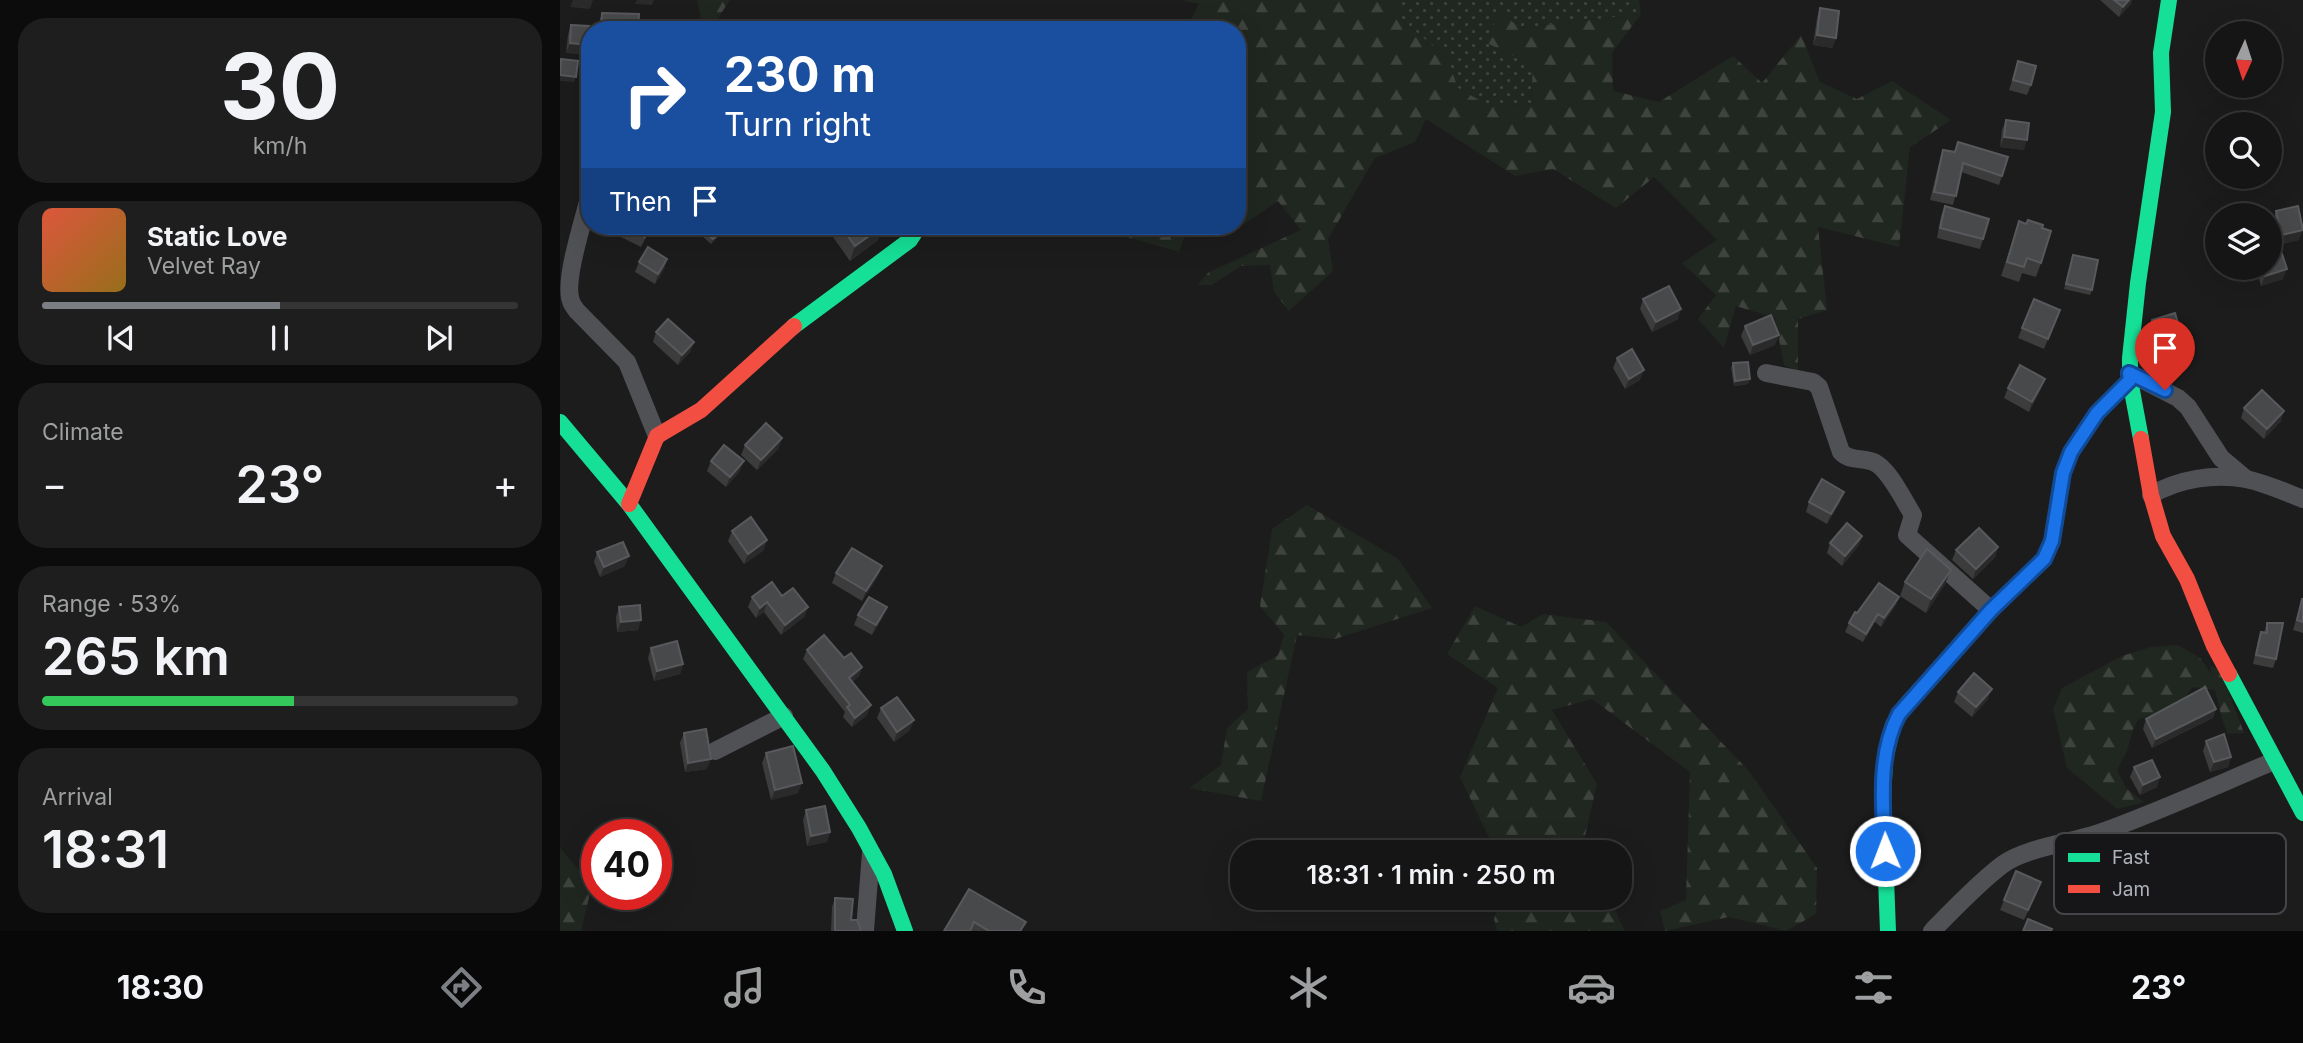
<!DOCTYPE html>
<meta charset="utf-8">
<style>
:root{--surface:#151515;--page:#1e1e1e;--text:#f1f3f6;--muted:#9d9fa0;--line:#343434;--accent:#7b7e83}
body{margin:0;font-family:Inter,sans-serif;background:var(--page);color:var(--text);height:100vh;display:flex;flex-direction:column;font-size:26px;white-space:nowrap}
*{box-sizing:border-box;margin:0}
p{font-size:23px;color:var(--muted)}
.icon{flex:none;width:38px;height:38px;fill:none;stroke:currentColor;stroke-width:2;stroke-linecap:round;stroke-linejoin:round}
.map{position:relative;flex:1;overflow:hidden}
.details{display:flex;flex-direction:column;gap:18px;padding:18px;background:#0c0c0c;width:560px}
.details>*{flex:none}
.top-card{position:absolute;left:21px;top:21px;width:665px;height:214px;border-radius:28px;box-shadow:0 7px 28px #0002,0 0 0 2px var(--line);background:#1a4fa0;color:#fff;overflow:hidden}
.needle{width:46px;rotate:183deg}
.fabs{position:absolute;left:1645px;top:21px;display:grid;gap:14px}
.fabs a{display:grid;place-items:center;width:77px;height:77px;border-radius:50%;background:var(--surface);box-shadow:0 7px 28px #0002,0 0 0 2px var(--line);font-size:35px}
.speed{position:absolute;left:21px;top:819px;display:flex;gap:14px;font-size:35px;font-weight:700;text-align:center}
.speed>*{display:grid;place-content:center;width:91px;height:91px;border-radius:50%;background:var(--surface);box-shadow:0 7px 28px #0002,0 0 0 2px var(--line);line-height:1}
.speed .limit{border:10px solid #d22;background:#fff;color:#111}
.pin{position:absolute;display:grid;place-items:center;width:60px;height:60px;color:#fff;margin:-72px -30px;border-radius:50% 50% 50% 0;rotate:-45deg;box-shadow:0 0 7px #0007}
.pin .icon{rotate:45deg}
.me{position:absolute;width:77px;margin:-38px;rotate:359deg;stroke-linejoin:round;filter:drop-shadow(0 0 5px #0008)}
.turn{display:flex;align-items:center;gap:24px;height:147px;padding:0 28px;font-size:32px}
.turn .icon{width:91px;height:91px;stroke-width:2.5}
.turn b{display:block;font-size:49px;line-height:60px}
.then{display:flex;align-items:center;height:66px;padding:0 28px;background:#0003;gap:14px;font-size:26px}
.big{font-size:52px;font-weight:600;line-height:1.1}
.details .tile{flex:1;display:flex;flex-direction:column;justify-content:center;gap:10px;min-width:0;padding:0 24px;border-radius:28px;background:var(--page)}
.details .dial{align-items:center;gap:0}
.dial b{font-size:91px;line-height:1}
.song{display:flex;align-items:center;gap:21px}
.cover{width:84px;height:84px;border-radius:10px;background:linear-gradient(135deg,hsl(10 70% 55%),hsl(40 70% 35%))}
.played{height:7px;border-radius:4px;background:linear-gradient(90deg,var(--accent) 50%,var(--line) 50%)}
.keys{display:flex;justify-content:space-around;direction:ltr}
.heat{display:flex;justify-content:space-between;align-items:center;font-size:38px;direction:ltr}
.charge{height:10px;border-radius:5px;background:linear-gradient(90deg,#34c759 53%,var(--line) 0)}
.trip{position:absolute;left:670px;top:840px;width:402px;height:70px;border-radius:28px;background:var(--surface);box-shadow:0 7px 28px #0002,0 0 0 2px var(--line);font-weight:600;line-height:70px;text-align:center}
.tab-bar{display:flex;height:112px;justify-content:space-around;align-items:center;background:#080808;color:var(--muted)}
.tab-bar .icon{width:49px;height:49px}
.tab-bar .active{color:var(--accent)}
.tab-bar b{font-size:32px;color:var(--text)}
main{display:flex;flex:1;min-height:0}
.map>svg:first-child{display:block}
.grass{fill:url(#grass-dots)}
.forest{fill:url(#forest-firs)}
.lines{fill:none;stroke-linecap:round;stroke-linejoin:round}
.street{stroke:#505155;stroke-width:18}
.fast{stroke:#16e098;stroke-width:16}
.jam{stroke:#f24e42;stroke-width:16}
.wall{fill:#3c3c3d}
.shaded-wall{fill:#2a2a2a}
.building{fill:#48494b;stroke:#58595c;stroke-width:2}
.route-casing{stroke:#114b97;stroke-width:18}
.route{stroke:#1a73e8;stroke-width:12}
.key{fill:#161618;stroke:#444549;stroke-width:2}
.key-label{font-size:19px;fill:#aeb3bb}
</style>
<main>
<section class="details">
<div class="tile dial"><b>30</b><p>km/h</p></div>
<div class="tile">
<div class="song"><i class="cover"></i><div><b>Static Love</b><p>Velvet Ray</p></div></div>
<div class="played"></div>
<div class="keys"><svg class="icon" aria-label="previous" viewBox="0 0 24 24"><path d="M18 5L8 12l10 7zM5 5v14"/></svg><svg class="icon" aria-label="pause" viewBox="0 0 24 24"><path d="M8 5v14M16 5v14"/></svg><svg class="icon" aria-label="next" viewBox="0 0 24 24"><path d="M6 5l10 7-10 7zM19 5v14"/></svg></div>
</div>
<div class="tile"><p>Climate</p>
<div class="heat"><a>−</a><b class="big">23°</b><a>+</a></div>
</div>
<div class="tile"><p>Range · 53%</p><b class="big">265 km</b><div class="charge"></div></div>
<div class="tile"><p>Arrival</p><b class="big">18:31</b></div>
</section>
<div class="map">
<svg width="1743" height="931" viewBox="0 0 1743 931">
<defs>
<pattern id="grass-dots" width="8" height="8" patternUnits="userSpaceOnUse" patternTransform="scale(1.75)"><rect width="8" height="8" fill="#202620"/><path d="M2 2h.1M6 6h.1" fill="none" stroke="#3e433e" stroke-width="1.8" stroke-linecap="round"/></pattern>
<pattern id="forest-firs" width="22" height="20" patternUnits="userSpaceOnUse" patternTransform="scale(1.75)"><rect width="22" height="20" fill="#202620"/><path d="M5 1l3.5 6h-7zM16 11l3.5 6h-7z" fill="#3e433e"/></pattern>
</defs>
<rect width="100%" height="100%" fill="#1c1c1c"/>
<polygon class="grass" points="837,0 1079,0 1081,14 961,28 925,42 973,66 971,103 932,108 898,88 887,58 842,20"/>
<g class="forest">
<polygon points="137,0 170,0 150,30 143,30"/>
<polygon points="622,0 837,0 842,20 887,58 898,88 933,108 971,103 973,66 925,42 939,13 962,28 1081,14 1052,53 1053,91 1099,102 1173,56 1202,83 1241,35 1260,82 1297,99 1332,81 1391,120 1350,147 1339,247 1258,227 1267,310 1238,319 1238,371 1224,365 1215,318 1176,306 1164,348 1138,319 1156,295 1122,263 1157,240 1094,177 1056,208 993,169 955,176 866,119 855,142 815,158 768,239 773,271 729,311 714,292 710,265 681,266 652,285 637,285 649,272 741,230 718,201 680,227 666,226 677,226 677,30 626,30 639,4"/>
<polygon points="529,226 642,226 625,236 619,252"/>
<polygon points="747,505 838,559 872,608 775,639 737,635 701,801 629,788 661,765 667,728 688,709 687,672 718,655 724,635 700,606 712,529"/>
<polygon points="915,606 961,627 983,614 1046,622 1189,771 1257,868 1256,914 1226,931 1169,917 1105,931 1100,911 1126,900 1130,772 1032,699 992,710 1037,784 1023,845 1027,852 936,852 900,777 938,688 887,654"/>
<polygon points="1618,645 1640,658 1652,675 1650,666 1660,669 1684,733 1668,734 1662,719 1655,690 1633,687 1620,703 1578,720 1573,730 1567,751 1557,770 1566,788 1584,802 1557,809 1507,768 1493,709 1502,688 1562,656 1591,647"/>
<polygon points="0,848 32,885 21,931 0,931"/>
<polygon points="941,898 1049,898 1065,931 937,931 934,919"/>
</g>
<g class="lines">
<g class="street">
<path d="M30 194C25 216 3 281 11 301 12 305 15 308 17 311L67 362 97 436"/>
<path d="M1206 373 1253 382 1259 387 1281 452C1291 463 1306 456 1317 464 1331 473 1344 501 1353 515L1347 535 1431 610"/>
<polyline points="1569,373 1618,398 1628,407 1661,458 1686,479"/>
<path d="M1591 495C1619 479 1654 473 1686 479 1705 483 1725 492 1743 499"/>
<polyline points="155,751 224,716"/>
<polyline points="305,930 311,853"/>
<path d="M1372 931C1394 909 1417 884 1442 865 1466 847 1512 843 1542 832 1600 811 1657 785 1714 761"/>
</g>
<g class="fast">
<polyline points="234,326 350,240 359,226"/>
<polyline points="0,422 69,504 263,771 299,828 324,874 345,931"/>
<polyline points="1581,439 1570,380 1570,358 1578,283 1603,112 1601,53 1609,0"/>
<polyline points="1669,674 1743,813"/>
<polyline points="1328,931 1323,799 1325,760 1333,725 1345,706 1431,610 1484,559 1492,541 1503,473 1511,452 1537,413 1570,380"/>
</g>
<g class="jam">
<polyline points="1581,439 1591,495 1603,536 1627,579 1654,646 1669,674"/>
<polyline points="69,504 97,436 141,410 234,326"/>
</g>
</g>
<g class="wall">
<polygon points="1540,0 1572,0 1571,4 1559,17"/>
<polygon points="1260,8 1276,38 1272,48 1253,45 1257,18"/>
<polygon points="42,13 78,30 38,30 39,23"/>
<polygon points="11,25 28,45 25,54 6,53 8,35"/>
<polygon points="1458,61 1471,85 1467,95 1449,90"/>
<polygon points="1446,120 1464,150 1440,147 1442,130"/>
<polygon points="1383,150 1395,152 1448,157 1439,185 1401,172 1393,205 1370,200 1380,159"/>
<polygon points="1385,206 1423,239 1420,249 1377,238 1381,216"/>
<polygon points="1716,211 1739,240 1718,245 1713,221"/>
<polygon points="1459,221 1482,228 1481,263 1476,277 1462,273 1459,282 1441,276"/>
<polygon points="66,226 90,230 81,247 61,237"/>
<polygon points="269,226 324,226 318,240 290,261 268,230"/>
<polygon points="165,227 163,232 151,244 140,234 142,229"/>
<polygon points="1513,255 1532,290 1530,295 1504,289"/>
<polygon points="107,259 104,269 95,284 75,272 79,262"/>
<polygon points="1698,268 1710,268 1723,279 1701,286 1697,271"/>
<polygon points="1083,299 1118,319 1092,332 1080,309"/>
<polygon points="1500,310 1484,349 1458,338 1462,328"/>
<polygon points="1592,320 1626,349 1622,359 1596,367 1588,340 1589,330"/>
<polygon points="1185,326 1215,345 1190,355 1181,336"/>
<polygon points="96,332 134,342 130,352 118,365 93,342"/>
<polygon points="1057,358 1080,380 1065,389 1053,368"/>
<polygon points="1173,363 1190,379 1188,384 1174,386 1171,368"/>
<polygon points="1448,388 1481,389 1469,412 1444,398"/>
<polygon points="1684,408 1721,421 1704,439 1681,418"/>
<polygon points="185,445 219,448 197,470 181,455"/>
<polygon points="151,461 180,471 166,487 147,471"/>
<polygon points="1284,492 1280,502 1267,524 1246,512 1249,502"/>
<polygon points="172,531 204,550 184,564 168,541"/>
<polygon points="1302,536 1299,545 1282,566 1267,553 1270,543"/>
<polygon points="1438,547 1435,557 1413,579 1392,560 1396,550"/>
<polygon points="37,552 65,566 40,577 34,562"/>
<polygon points="322,566 318,576 302,601 272,583 276,573"/>
<polygon points="1345,582 1385,584 1366,613 1340,596"/>
<polygon points="222,596 248,607 244,617 221,635 204,612 196,618 188,607 192,597"/>
<polygon points="1339,597 1336,605 1321,627 1315,622 1303,642 1285,632 1289,623 1297,613"/>
<polygon points="1742,599 1743,599 1743,633 1733,630"/>
<polygon points="59,607 78,630 57,632 56,617"/>
<polygon points="298,615 323,617 312,635 294,625"/>
<polygon points="1707,623 1716,659 1713,668 1693,664 1698,641 1701,632 1704,632"/>
<polygon points="91,648 123,664 120,674 94,681 88,658"/>
<polygon points="247,650 284,658 302,667 299,676 292,682 307,715 292,727 283,717 285,712 243,659"/>
<polygon points="1398,692 1428,699 1412,717 1394,702"/>
<polygon points="321,708 350,730 334,742 317,718"/>
<polygon points="1656,709 1653,718 1592,748 1583,729 1586,719"/>
<polygon points="124,733 147,769 125,772 120,743"/>
<polygon points="1646,741 1671,757 1668,767 1650,772 1643,751"/>
<polygon points="206,753 238,793 211,800 202,763"/>
<polygon points="1574,767 1597,787 1580,795 1570,777"/>
<polygon points="246,810 270,832 267,842 247,846 243,820"/>
<polygon points="409,889 463,931 384,931"/>
<polygon points="1477,892 1464,920 1440,910 1444,900"/>
<polygon points="275,898 291,920 301,931 271,931 272,907"/>
</g>
<g class="shaded-wall">
<polygon points="13,0 33,0 30,9 10,7"/>
<polygon points="77,0 94,0 92,5 75,4"/>
<polygon points="1569,0 1572,0 1571,4 1559,17 1563,7"/>
<polygon points="1257,35 1276,38 1272,48 1253,45"/>
<polygon points="10,43 28,45 25,54 6,53"/>
<polygon points="0,75 16,77 14,82 0,81"/>
<polygon points="1444,137 1467,140 1464,150 1440,147"/>
<polygon points="324,226 318,240 290,261 295,246"/>
<polygon points="165,227 163,232 151,244 153,239"/>
<polygon points="1743,230 1739,240 1718,245 1721,235"/>
<polygon points="107,259 104,269 95,284 98,274"/>
<polygon points="1727,269 1723,279 1701,286 1705,276"/>
<polygon points="1121,309 1118,319 1092,332 1096,322"/>
<polygon points="1219,335 1215,345 1190,355 1193,345"/>
<polygon points="134,342 130,352 118,365 122,355"/>
<polygon points="1626,349 1622,359 1596,367 1600,357"/>
<polygon points="1084,370 1080,380 1065,389 1069,379"/>
<polygon points="1190,379 1188,384 1174,386 1175,381"/>
<polygon points="1485,379 1481,389 1469,412 1472,402"/>
<polygon points="1724,411 1721,421 1704,439 1707,429"/>
<polygon points="222,438 219,448 197,470 201,460"/>
<polygon points="184,461 180,471 166,487 170,477"/>
<polygon points="1284,492 1280,502 1267,524 1271,514"/>
<polygon points="1302,536 1299,545 1282,566 1285,556"/>
<polygon points="207,540 204,550 184,564 188,554"/>
<polygon points="1438,547 1435,557 1413,579 1416,569"/>
<polygon points="69,556 65,566 40,577 44,567"/>
<polygon points="322,566 318,576 302,601 306,591"/>
<polygon points="1391,570 1385,584 1366,613 1371,599"/>
<polygon points="1339,597 1336,605 1321,627 1324,618"/>
<polygon points="207,602 204,612 196,618 200,608"/>
<polygon points="248,607 244,617 221,635 225,625"/>
<polygon points="327,607 323,617 312,635 316,625"/>
<polygon points="1318,614 1315,622 1303,642 1306,634"/>
<polygon points="81,620 78,630 57,632 61,622"/>
<polygon points="123,664 120,674 94,681 97,671"/>
<polygon points="302,667 299,676 286,687 289,678"/>
<polygon points="1432,689 1428,699 1412,717 1416,707"/>
<polygon points="311,705 307,715 292,727 295,718"/>
<polygon points="1656,709 1653,718 1592,748 1596,739"/>
<polygon points="354,720 350,730 334,742 337,732"/>
<polygon points="1671,757 1668,767 1650,772 1654,762"/>
<polygon points="151,759 147,769 125,772 128,763"/>
<polygon points="1600,777 1597,787 1580,795 1583,785"/>
<polygon points="242,783 238,793 211,800 215,790"/>
<polygon points="270,832 267,842 247,846 251,836"/>
</g>
<g class="building">
<polygon points="1554,0 1569,0 1563,7"/>
<polygon points="1260,8 1279,11 1276,38 1257,35"/>
<polygon points="42,13 79,14 78,30 41,30"/>
<polygon points="11,25 29,26 28,45 10,43"/>
<polygon points="1,59 18,61 16,77 0,75"/>
<polygon points="1458,61 1476,66 1471,85 1453,80"/>
<polygon points="1446,120 1469,123 1467,140 1444,137"/>
<polygon points="1398,142 1448,157 1442,176 1403,163 1396,196 1374,192 1383,150 1395,152"/>
<polygon points="1385,206 1429,219 1423,239 1380,228"/>
<polygon points="1738,206 1743,230 1721,235 1716,211"/>
<polygon points="1468,220 1483,225 1482,228 1491,231 1481,263 1467,258 1464,267 1447,262 1459,221 1466,224"/>
<polygon points="66,226 90,226 85,237 65,227"/>
<polygon points="145,226 164,226 165,227 153,239 142,229"/>
<polygon points="281,226 323,226 295,246"/>
<polygon points="88,247 107,259 98,274 79,262"/>
<polygon points="1722,254 1727,269 1705,276 1702,268 1710,268 1710,258"/>
<polygon points="1513,255 1538,260 1532,290 1506,284"/>
<polygon points="1109,286 1121,309 1096,322 1083,299"/>
<polygon points="1474,299 1500,310 1488,339 1462,328"/>
<polygon points="1615,313 1626,349 1600,357 1591,330 1592,320"/>
<polygon points="1211,315 1219,335 1193,345 1185,326"/>
<polygon points="108,319 134,342 122,355 96,332"/>
<polygon points="1072,349 1084,370 1069,379 1057,358"/>
<polygon points="1188,362 1190,379 1175,381 1173,363"/>
<polygon points="1460,365 1485,379 1472,402 1448,388"/>
<polygon points="1702,390 1724,411 1707,429 1684,408"/>
<polygon points="206,423 222,438 201,460 185,445"/>
<polygon points="164,445 184,461 170,477 151,461"/>
<polygon points="1262,479 1284,492 1271,514 1249,502"/>
<polygon points="191,517 207,540 188,554 172,531"/>
<polygon points="1287,523 1302,536 1285,556 1270,543"/>
<polygon points="1419,528 1438,547 1416,569 1396,550"/>
<polygon points="63,542 69,556 44,567 37,552"/>
<polygon points="292,548 322,566 306,591 276,573"/>
<polygon points="1367,549 1391,570 1371,599 1345,582"/>
<polygon points="212,582 222,596 233,588 248,607 225,625 207,602 200,608 192,597"/>
<polygon points="1319,583 1339,597 1324,618 1318,614 1306,634 1289,623 1295,612 1297,613"/>
<polygon points="309,597 327,607 316,625 298,615"/>
<polygon points="1742,599 1743,599 1743,622 1737,620"/>
<polygon points="80,605 81,620 61,622 59,607"/>
<polygon points="1707,623 1723,623 1716,659 1696,655 1701,632 1707,633"/>
<polygon points="264,635 284,658 291,653 302,667 289,678 311,705 295,718 287,707 290,705 247,650"/>
<polygon points="117,641 123,664 97,671 91,648"/>
<polygon points="1414,673 1432,689 1416,707 1398,692"/>
<polygon points="1645,687 1656,709 1596,739 1586,719"/>
<polygon points="337,697 354,720 337,732 321,708"/>
<polygon points="146,729 151,759 128,763 124,733"/>
<polygon points="1664,734 1671,757 1654,762 1646,741"/>
<polygon points="233,746 242,783 215,790 206,753"/>
<polygon points="1592,760 1600,777 1583,785 1574,767"/>
<polygon points="265,806 270,832 251,836 246,810"/>
<polygon points="1456,871 1481,882 1468,910 1444,900"/>
<polygon points="409,889 466,922 460,931 429,931 414,922 410,931 384,931"/>
<polygon points="275,898 293,899 291,920 297,920 301,931 275,931"/>
<polygon points="1468,919 1492,929 1491,931 1463,931"/>
</g>
<g class="lines">
<defs>
<path id="route" d="M1325 851C1323 807 1317 755 1339 714L1431 610 1484 559 1492 541 1503 473 1511 452 1537 413 1570 380 1569 373 1605 390"/>
</defs>
<use href="#route" class="route-casing"/>
<use href="#route" class="route"/>
</g>
<rect x="1494" y="833" width="232" height="81" rx="10" class="key"/>
<rect x="1508" y="853" width="32" height="9" fill="#16e098"/>
<rect x="1508" y="885" width="32" height="8" fill="#f24e42"/>
<g class="key-label">
<text x="1552" y="864">Fast</text>
<text x="1552" y="896">Jam</text>
</g>
</svg>
<div class="fabs">
<a><svg class="needle" viewBox="-14 -14 28 28"><path d="M0-13l5 13h-10z" fill="#e53935"/><path d="M0 13l5-13h-10z" fill="#9d9fa0"/></svg></a>
<a><svg class="icon" aria-label="search" viewBox="0 0 24 24"><circle cx="10" cy="10" r="6"/><path d="M15 15l6 6"/></svg></a>
<a><svg class="icon" aria-label="layers" viewBox="0 0 24 24"><path d="M12 4l9 5-9 5-9-5zM3 14l9 5 9-5"/></svg></a>
</div>
<div class="speed"><div class="limit">40</div></div>
<div class="pin" style="left:1605px;top:390px;background:#d93025"><svg class="icon" aria-label="arrive" viewBox="0 0 24 24"><path d="M6 21V4h12l-3 4 3 4H6"/></svg></div>
<svg class="me" style="left:1325px;top:851px" viewBox="-20 -20 40 40"><circle r="17" fill="#1a73e8" stroke="#fff" stroke-width="3"/><path d="M0-11L8 9 0 5-8 9z" fill="#fff"/></svg>
<div class="trip">18:31 · 1 min · 250 m</div>
<div class="top-card">
<div class="turn"><svg class="icon" aria-label="right" viewBox="0 0 24 24"><path d="M7 20v-9h11M14 6l5 5-5 5"/></svg><div><b>230 m</b>Turn right</div></div>
<div class="then">Then<svg class="icon" aria-label="arrive" viewBox="0 0 24 24"><path d="M6 21V4h12l-3 4 3 4H6"/></svg></div>
</div>
</div>
</main>
<nav class="tab-bar">
<b>18:30</b>
<svg class="icon active" aria-label="directions" viewBox="0 0 24 24"><path d="M12 3l9 9-9 9-9-9zM9 14v-3h6M13 9l2 2-2 2"/></svg>
<svg class="icon" aria-label="music" viewBox="0 0 24 24"><path d="M9 18V5l10-2v13"/><circle cx="6" cy="18" r="3"/><circle cx="16" cy="16" r="3"/></svg>
<svg class="icon" aria-label="phone" viewBox="0 0 24 24"><path d="M5 4h4l2 5-3 2q2 4 5 5l2-3 5 2v4C11 20 4 13 5 4z"/></svg>
<svg class="icon" aria-label="climate" viewBox="0 0 24 24"><path d="M12 3v18M4 7l16 10M4 17L20 7"/></svg>
<svg class="icon" aria-label="car" viewBox="0 0 24 24"><path d="M5 17H2v-5l4-1 3-4h7l3 4 3 1v5h-3M9 17h6M6 11h13"/><circle cx="7" cy="17" r="2"/><circle cx="17" cy="17" r="2"/></svg>
<svg class="icon" aria-label="filters" viewBox="0 0 24 24"><path d="M4 7h16M4 17h16"/><circle cx="9" cy="7" r="2"/><circle cx="15" cy="17" r="2"/></svg>
<b>23°</b>
</nav>
